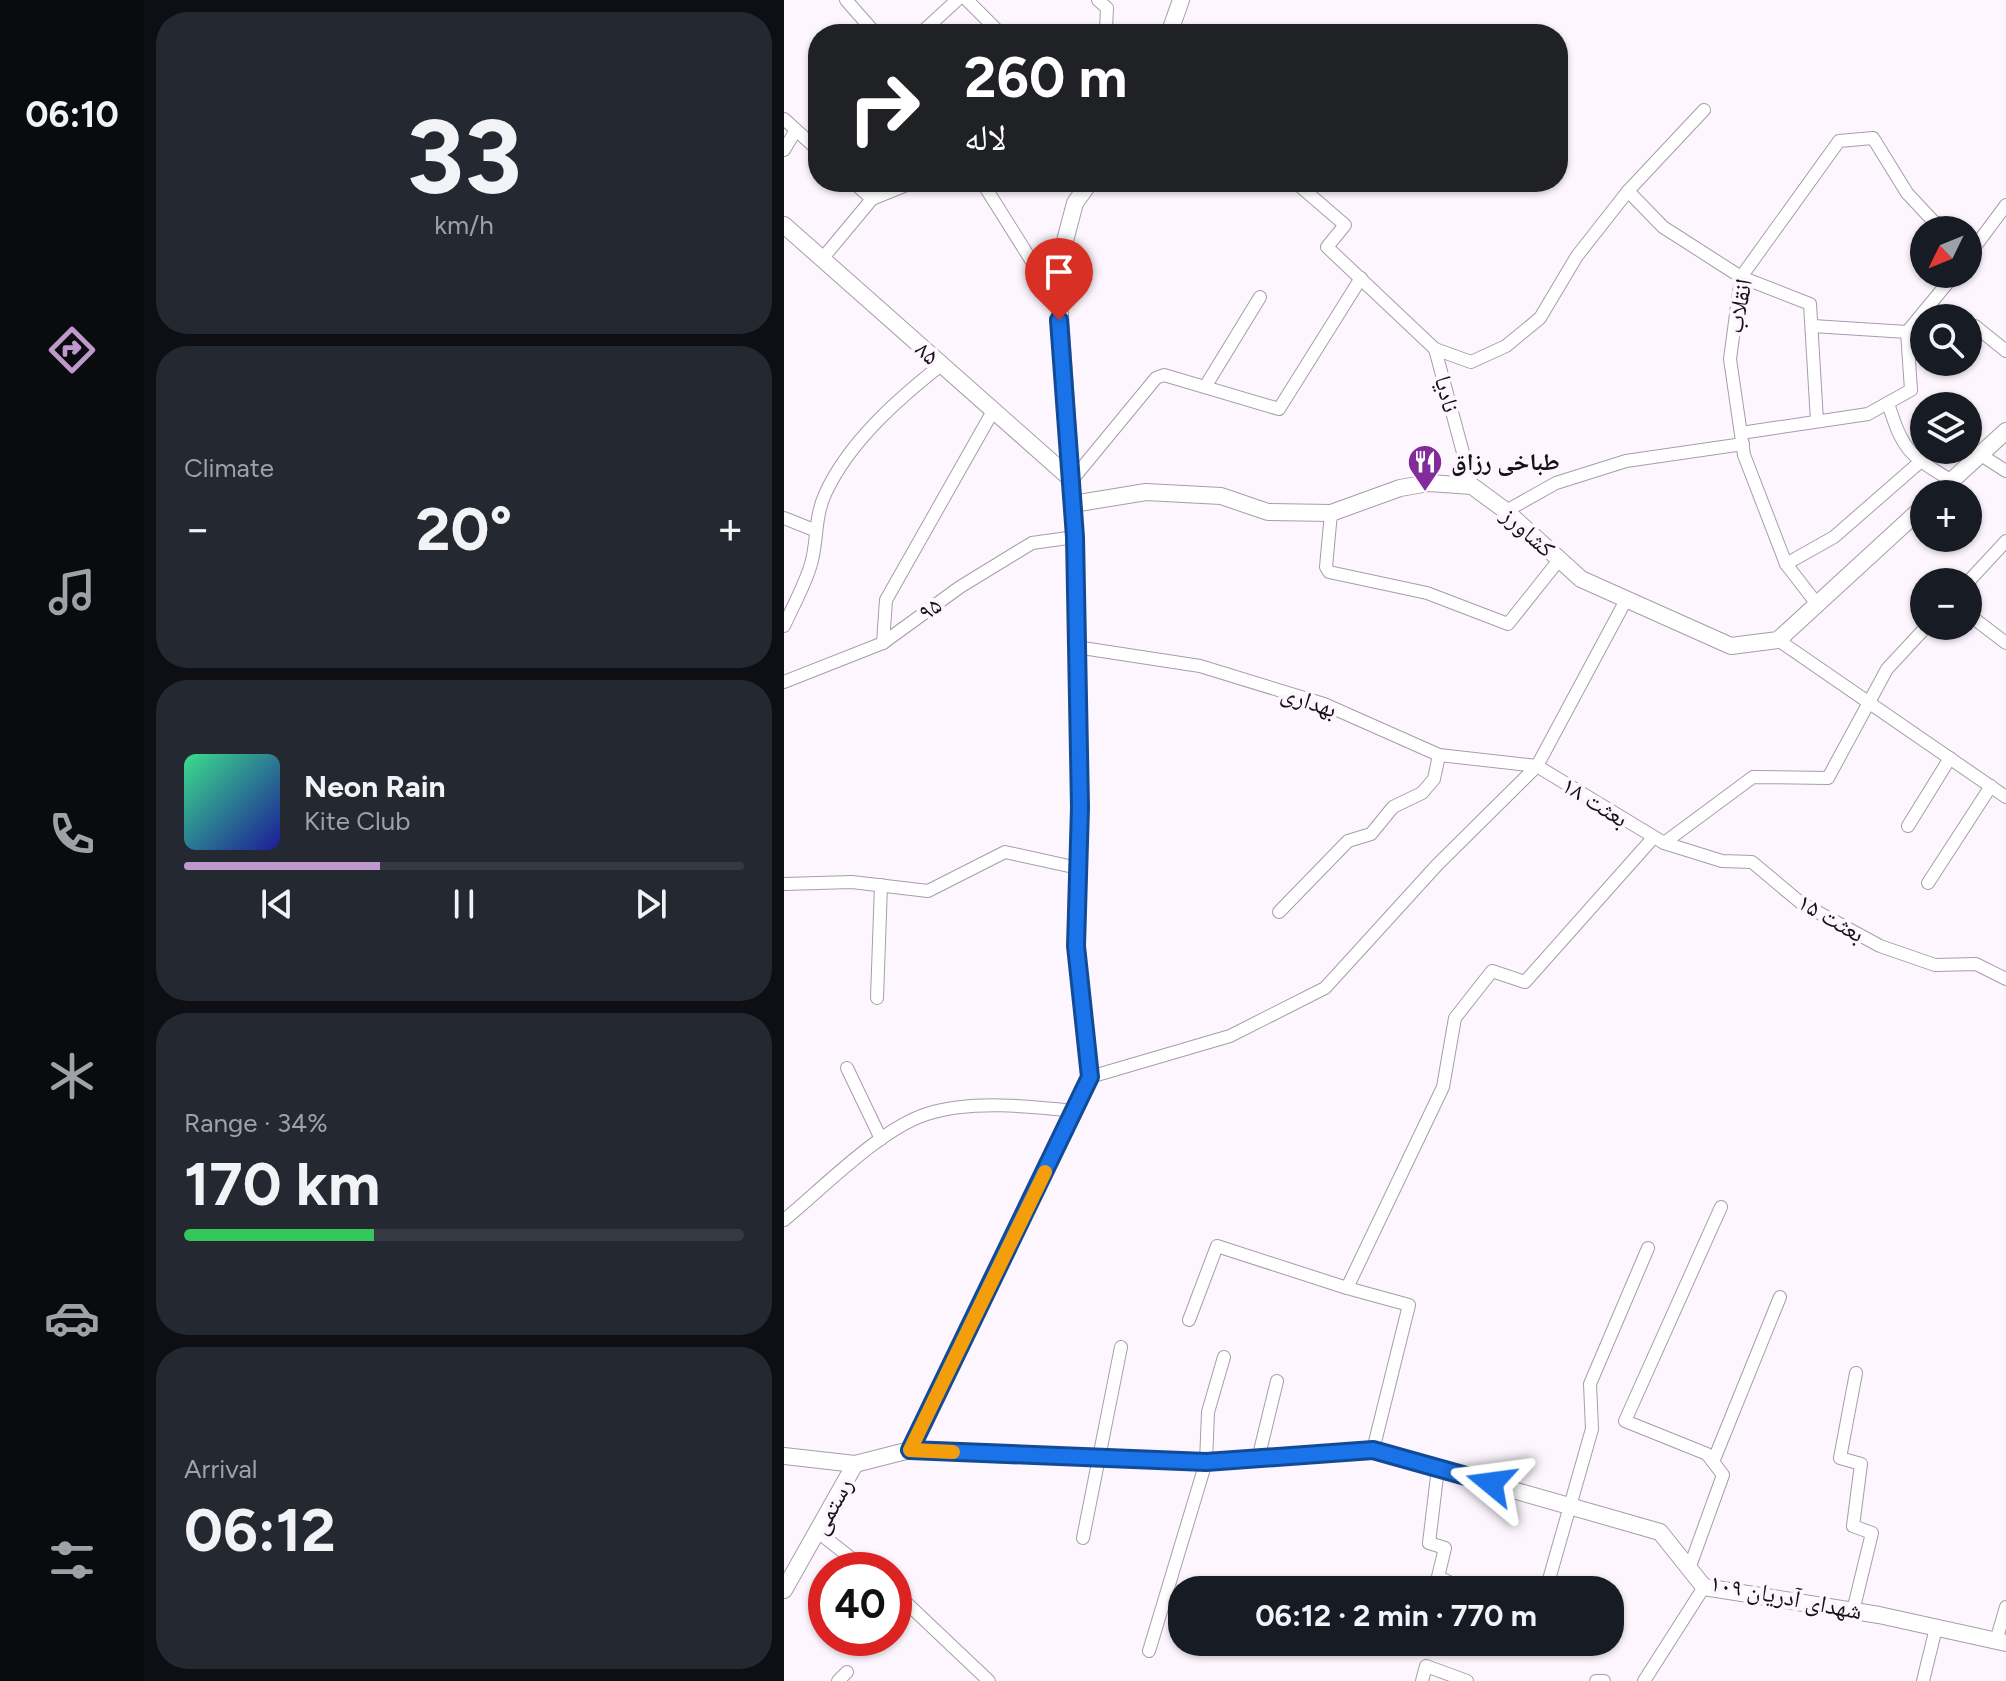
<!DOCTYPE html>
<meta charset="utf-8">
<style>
:root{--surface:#171b24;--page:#242831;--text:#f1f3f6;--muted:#9ea1a6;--line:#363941;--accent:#c099cc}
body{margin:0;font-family:Figtree,"Noto Naskh Arabic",sans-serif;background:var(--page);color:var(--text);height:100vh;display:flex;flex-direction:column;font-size:30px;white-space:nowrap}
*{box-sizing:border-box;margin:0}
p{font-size:26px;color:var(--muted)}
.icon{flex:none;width:44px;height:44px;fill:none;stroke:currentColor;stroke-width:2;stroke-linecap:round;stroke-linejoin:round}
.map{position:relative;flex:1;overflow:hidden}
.sheet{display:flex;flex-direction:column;gap:12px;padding:12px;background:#0d0f14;width:640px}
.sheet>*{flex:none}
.top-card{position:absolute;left:24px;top:24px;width:760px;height:168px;border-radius:32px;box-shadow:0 2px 6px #0004;background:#202124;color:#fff;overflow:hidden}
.needle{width:52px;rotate:227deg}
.fabs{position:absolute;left:1126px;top:216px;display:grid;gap:16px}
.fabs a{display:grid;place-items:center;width:72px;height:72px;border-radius:50%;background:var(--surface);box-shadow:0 2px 6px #0004;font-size:40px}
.speed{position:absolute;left:24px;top:1552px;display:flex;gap:16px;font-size:40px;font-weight:700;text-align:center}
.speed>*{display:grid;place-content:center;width:104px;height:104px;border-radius:50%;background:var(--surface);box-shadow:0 2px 6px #0004;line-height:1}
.speed .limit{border:12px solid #d22;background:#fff;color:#111}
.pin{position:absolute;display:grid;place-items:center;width:68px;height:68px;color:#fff;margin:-82px -34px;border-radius:50% 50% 50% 0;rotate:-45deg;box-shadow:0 0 8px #0007}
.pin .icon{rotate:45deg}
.me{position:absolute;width:88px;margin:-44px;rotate:286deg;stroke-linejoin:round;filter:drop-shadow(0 0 6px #0008)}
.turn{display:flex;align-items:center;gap:28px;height:168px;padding:0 24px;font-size:36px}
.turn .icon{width:104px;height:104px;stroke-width:2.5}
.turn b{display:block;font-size:56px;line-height:68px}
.big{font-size:60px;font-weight:700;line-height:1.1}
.sheet .widget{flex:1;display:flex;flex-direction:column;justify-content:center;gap:12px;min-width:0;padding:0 28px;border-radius:32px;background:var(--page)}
.sheet .dial{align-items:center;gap:0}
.dial b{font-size:104px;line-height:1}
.song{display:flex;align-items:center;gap:24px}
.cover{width:96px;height:96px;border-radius:12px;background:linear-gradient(135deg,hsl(150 70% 55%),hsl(240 70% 35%))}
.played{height:8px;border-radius:4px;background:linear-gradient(90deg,var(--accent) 35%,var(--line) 35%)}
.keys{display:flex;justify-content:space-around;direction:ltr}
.heat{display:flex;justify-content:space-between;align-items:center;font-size:44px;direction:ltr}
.charge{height:12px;border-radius:6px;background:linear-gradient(90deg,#34c759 34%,var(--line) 0)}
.trip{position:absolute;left:384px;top:1576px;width:456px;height:80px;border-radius:32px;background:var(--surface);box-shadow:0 2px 6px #0004;font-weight:700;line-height:80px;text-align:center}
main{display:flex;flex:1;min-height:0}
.tab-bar{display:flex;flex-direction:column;width:144px;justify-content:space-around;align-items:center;background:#090b0e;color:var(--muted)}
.tab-bar .icon{width:56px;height:56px}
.tab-bar .active{color:var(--accent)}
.tab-bar b{font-size:36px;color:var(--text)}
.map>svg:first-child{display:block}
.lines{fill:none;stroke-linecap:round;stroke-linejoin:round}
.minor-casing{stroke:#a79daa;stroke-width:14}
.tertiary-casing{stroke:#a79daa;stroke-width:18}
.minor{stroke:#fff;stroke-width:12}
.tertiary{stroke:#fff;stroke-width:16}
.route-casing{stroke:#114b97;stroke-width:20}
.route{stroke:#1a73e8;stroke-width:14}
.slow{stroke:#f59e0b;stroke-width:14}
.labels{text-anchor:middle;stroke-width:8;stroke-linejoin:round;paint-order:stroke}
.street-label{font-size:24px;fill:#141015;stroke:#fdf6fe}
.poi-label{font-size:24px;font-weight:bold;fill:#141015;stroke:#fdf6fe;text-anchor:start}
</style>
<main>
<nav class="tab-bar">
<b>06:10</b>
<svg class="icon active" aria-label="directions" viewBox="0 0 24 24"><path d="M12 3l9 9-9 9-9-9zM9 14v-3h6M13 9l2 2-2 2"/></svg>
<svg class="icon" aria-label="music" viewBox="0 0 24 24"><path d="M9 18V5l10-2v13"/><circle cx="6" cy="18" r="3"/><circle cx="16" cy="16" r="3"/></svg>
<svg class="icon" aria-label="phone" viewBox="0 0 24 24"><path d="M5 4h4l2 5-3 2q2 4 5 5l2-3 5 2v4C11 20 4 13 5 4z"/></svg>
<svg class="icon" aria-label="climate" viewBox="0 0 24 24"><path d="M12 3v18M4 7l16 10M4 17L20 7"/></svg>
<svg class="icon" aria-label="car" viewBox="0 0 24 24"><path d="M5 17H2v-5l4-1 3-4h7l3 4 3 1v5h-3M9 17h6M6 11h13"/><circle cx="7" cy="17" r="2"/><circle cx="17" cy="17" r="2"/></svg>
<svg class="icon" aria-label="filters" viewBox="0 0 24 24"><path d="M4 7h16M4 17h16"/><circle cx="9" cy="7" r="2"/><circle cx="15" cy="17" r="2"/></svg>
</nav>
<section class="sheet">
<div class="widget dial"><b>33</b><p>km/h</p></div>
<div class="widget"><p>Climate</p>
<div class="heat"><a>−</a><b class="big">20°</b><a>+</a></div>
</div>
<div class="widget">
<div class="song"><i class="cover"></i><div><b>Neon Rain</b><p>Kite Club</p></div></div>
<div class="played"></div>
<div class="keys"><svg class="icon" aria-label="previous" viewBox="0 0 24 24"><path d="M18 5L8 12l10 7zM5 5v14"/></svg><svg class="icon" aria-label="pause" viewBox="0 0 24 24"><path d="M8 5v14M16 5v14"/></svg><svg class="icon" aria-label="next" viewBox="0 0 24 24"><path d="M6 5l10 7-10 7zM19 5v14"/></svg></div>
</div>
<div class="widget"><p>Range · 34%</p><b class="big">170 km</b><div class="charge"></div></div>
<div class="widget"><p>Arrival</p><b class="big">06:12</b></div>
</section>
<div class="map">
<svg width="1222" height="1681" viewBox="0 0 1222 1681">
<rect width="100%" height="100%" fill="#fdf6fe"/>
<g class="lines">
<defs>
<g id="minor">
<polyline points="62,0 92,34"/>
<polyline points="183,0 213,30"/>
<polyline points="314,0 323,8 322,29 328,34"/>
<polyline points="136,34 173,0"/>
<polyline points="0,119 34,150"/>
<polyline points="0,150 12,130"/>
<polyline points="69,182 88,199"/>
<polyline points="198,182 274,303"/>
<polyline points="511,182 561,225 543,247 651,349 687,362 722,346 756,318 793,256 844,191 920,110"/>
<polyline points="844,191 879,227 957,277 1026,304 1033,421"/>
<polyline points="1184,256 1222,205"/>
<polyline points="38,259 88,199 130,182"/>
<polyline points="1029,326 1123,332"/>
<polyline points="1191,326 1222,351"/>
<polyline points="651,349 688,486"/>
<polyline points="421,387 476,297"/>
<path d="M1104 403C1119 451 1125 455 1168 481"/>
<polyline points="957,433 1084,414 1127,390 1123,332 1171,274"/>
<polyline points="1197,455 1222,471"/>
<polyline points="288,480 372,378 380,375 495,409 577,278"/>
<polyline points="722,511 772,483 842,461 959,444"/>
<polyline points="547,513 542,567 545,572 643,593 724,624 775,560"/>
<polyline points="0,518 30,530"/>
<polyline points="1002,564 1050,537 1136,462"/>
<polyline points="1184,582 1222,541"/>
<polyline points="1033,604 1002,564 960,455 946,359 957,277 1055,141 1089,138 1123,193 1150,222 1181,230"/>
<polyline points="1184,614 1222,643"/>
<path d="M0 626C9 606 21 585 27 564 34 540 30 517 42 492 66 441 114 399 157 365"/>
<polyline points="994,640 1222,797"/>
<polyline points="99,643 102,600 209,411"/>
<polyline points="292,647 416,666 540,704 655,755 753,766 880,843 969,777 1044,778 1103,669 1143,626"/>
<polyline points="0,682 99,643 176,587 248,543 291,537"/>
<polyline points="1124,826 1166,758"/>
<polyline points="880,843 938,861 968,862 1017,903 1096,946 1151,965 1192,964 1222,979"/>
<polyline points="1144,883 1207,786"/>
<polyline points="0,884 68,882 144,891 221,852 294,868"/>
<polyline points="495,912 564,841 587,834 609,807 638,793 650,779 655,755"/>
<polyline points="93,998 97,885"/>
<polyline points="63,1068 97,1139"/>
<polyline points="306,1077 446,1036 541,988 653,865 753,766 842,600"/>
<path d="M0 1220C38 1189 97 1128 143 1114 187 1100 245 1106 290 1111"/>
<polyline points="405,1320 433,1246 563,1288"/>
<polyline points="589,1450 625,1305 563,1288 659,1087 671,1018 708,971 741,982 869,838"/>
<polyline points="475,1455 493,1381"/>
<polyline points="929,1462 996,1297"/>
<polyline points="654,1468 645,1543 661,1548 654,1577 682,1590"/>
<polyline points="34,1532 82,1570"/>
<polyline points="299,1538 337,1347"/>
<polyline points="905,1569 939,1475 923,1454 841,1421 937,1207"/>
<polyline points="764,1583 808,1429 806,1384 864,1248"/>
<polyline points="110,1591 205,1681"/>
<polyline points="1069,1611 1088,1533 1069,1526 1077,1464 1056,1458 1072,1373"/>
<polyline points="1212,1641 1222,1607"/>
<polyline points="365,1651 422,1462 424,1412 440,1357"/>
<polyline points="54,1681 63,1672"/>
<polyline points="638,1681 642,1666 683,1681"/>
<polyline points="812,1681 820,1681"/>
<polyline points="860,1681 920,1587"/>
<polyline points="1139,1681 1152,1628"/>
</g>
<g id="tertiary">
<polyline points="385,34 397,0"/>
<polyline points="0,225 288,480"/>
<polyline points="1153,494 1222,431"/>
<polyline points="289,504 362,492 437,496 484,512 547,513 616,488 645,483 688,486 722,511 797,579 947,646 994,640 1140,506"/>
<polyline points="126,1450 306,1077 292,946 296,807 291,537 273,271 291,203 306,182"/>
<polyline points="0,1456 71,1464 126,1450 422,1462 589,1450 876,1532 920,1587 1095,1615 1222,1643"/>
<polyline points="0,1590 71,1464"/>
</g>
</defs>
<use href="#minor" class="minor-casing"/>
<use href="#tertiary" class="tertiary-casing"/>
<use href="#minor" class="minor"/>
<use href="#tertiary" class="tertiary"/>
</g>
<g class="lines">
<defs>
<polyline id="route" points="275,320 291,537 296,807 292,946 306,1077 126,1450 422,1462 589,1450 707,1483"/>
</defs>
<use href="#route" class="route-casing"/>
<use href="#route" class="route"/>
<polyline class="slow" points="169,1452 126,1450 261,1172"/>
</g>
<defs>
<symbol id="restaurant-pin" viewBox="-11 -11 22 30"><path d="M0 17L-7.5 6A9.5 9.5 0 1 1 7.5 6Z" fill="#832b98" stroke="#fdf6fe"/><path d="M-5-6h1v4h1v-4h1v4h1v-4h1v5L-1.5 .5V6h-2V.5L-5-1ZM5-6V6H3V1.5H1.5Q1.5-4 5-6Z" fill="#fff"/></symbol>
</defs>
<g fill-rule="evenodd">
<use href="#restaurant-pin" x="621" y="442" width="40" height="54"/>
</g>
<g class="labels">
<g class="street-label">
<text transform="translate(955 306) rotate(-79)" y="8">انقلاب</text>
<text transform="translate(143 353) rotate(42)" y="8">۸۵</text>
<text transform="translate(663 394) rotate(75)" y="8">نادیا</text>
<text transform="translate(744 532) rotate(42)" y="8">کشاورز</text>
<text transform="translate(146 609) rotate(-36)" y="8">۹۵</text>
<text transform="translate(525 701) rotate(19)" y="8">بهداری</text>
<text transform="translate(811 802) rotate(32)" y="8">بعثت ۱۸</text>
<text transform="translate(1047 918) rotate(30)" y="8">بعثت ۱۵</text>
<text transform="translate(48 1506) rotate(-61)" y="8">رستمی</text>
<text transform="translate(1002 1597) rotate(11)" y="8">شهدای آدریان ۱۰۹</text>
</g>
<g class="poi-label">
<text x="667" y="470">طباخی رزاق</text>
</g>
</g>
</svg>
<div class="fabs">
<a><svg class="needle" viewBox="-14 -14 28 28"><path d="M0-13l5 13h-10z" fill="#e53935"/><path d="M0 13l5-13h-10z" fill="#9ea1a6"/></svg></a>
<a><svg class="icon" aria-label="search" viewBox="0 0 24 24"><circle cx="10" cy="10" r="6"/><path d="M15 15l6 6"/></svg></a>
<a><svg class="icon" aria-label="layers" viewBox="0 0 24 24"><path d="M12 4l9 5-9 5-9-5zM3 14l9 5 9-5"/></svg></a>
<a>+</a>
<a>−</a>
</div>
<div class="speed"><div class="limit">40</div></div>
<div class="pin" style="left:275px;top:320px;background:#d93025"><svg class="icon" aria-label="arrive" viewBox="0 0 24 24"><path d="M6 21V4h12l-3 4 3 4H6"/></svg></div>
<svg class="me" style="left:707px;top:1483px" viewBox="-20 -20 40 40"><path d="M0-17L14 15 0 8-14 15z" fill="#1a73e8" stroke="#fff" stroke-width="4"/></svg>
<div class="trip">06:12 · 2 min · 770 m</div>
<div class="top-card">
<div class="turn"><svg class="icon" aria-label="right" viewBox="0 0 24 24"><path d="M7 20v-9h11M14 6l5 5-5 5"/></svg><div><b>260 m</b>لاله</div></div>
</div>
</div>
</main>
